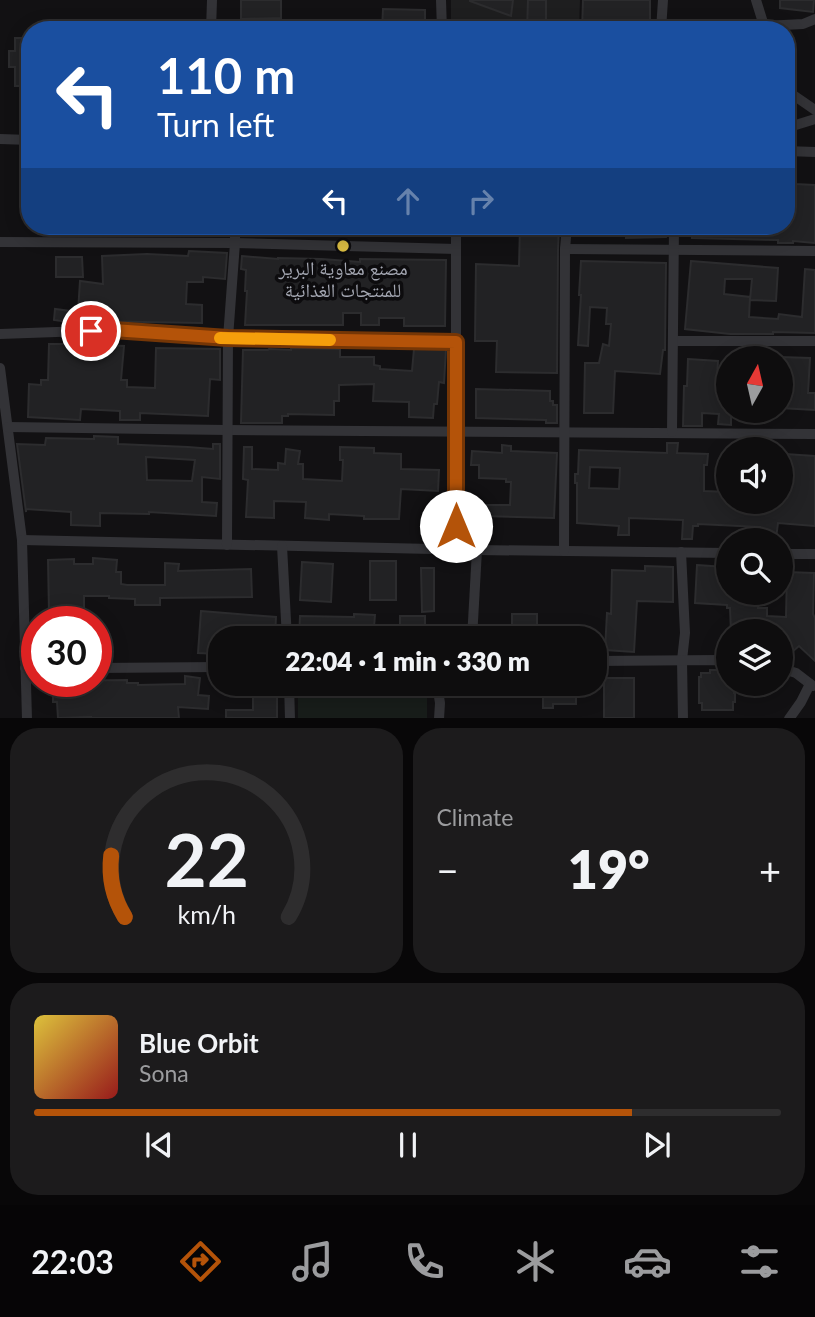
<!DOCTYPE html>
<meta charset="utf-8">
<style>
:root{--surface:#0e0d0e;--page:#1c1b1c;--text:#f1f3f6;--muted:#9b9c9e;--line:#2e2d2e;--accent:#b45309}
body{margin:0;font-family:Lato,"Noto Naskh Arabic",sans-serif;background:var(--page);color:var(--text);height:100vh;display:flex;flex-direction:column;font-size:26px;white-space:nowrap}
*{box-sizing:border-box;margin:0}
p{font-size:23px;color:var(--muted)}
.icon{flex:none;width:38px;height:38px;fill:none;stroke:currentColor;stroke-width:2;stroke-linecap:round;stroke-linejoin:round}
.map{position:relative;height:718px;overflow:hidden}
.sheet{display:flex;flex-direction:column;gap:10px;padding:10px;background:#080708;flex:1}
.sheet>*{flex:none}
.guide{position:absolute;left:21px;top:21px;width:774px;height:214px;border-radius:28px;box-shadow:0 4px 18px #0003,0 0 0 2px var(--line);background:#1a4fa0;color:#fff;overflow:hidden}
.needle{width:46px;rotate:8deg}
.controls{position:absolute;left:716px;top:346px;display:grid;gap:14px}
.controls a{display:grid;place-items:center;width:77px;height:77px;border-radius:50%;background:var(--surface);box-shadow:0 4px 18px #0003,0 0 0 2px var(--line);font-size:35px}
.speed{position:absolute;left:21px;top:606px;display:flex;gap:14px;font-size:35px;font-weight:700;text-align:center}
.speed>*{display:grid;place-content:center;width:91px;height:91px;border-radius:50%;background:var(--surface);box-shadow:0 4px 18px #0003,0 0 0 2px var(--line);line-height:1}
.speed .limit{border:10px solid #d22;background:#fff;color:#111}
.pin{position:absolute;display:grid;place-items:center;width:60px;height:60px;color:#fff;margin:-30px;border:4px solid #fff;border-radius:50%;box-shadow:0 2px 7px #0007}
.me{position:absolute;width:77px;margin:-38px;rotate:0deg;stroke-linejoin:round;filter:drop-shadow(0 0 5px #0008)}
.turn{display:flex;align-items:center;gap:24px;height:147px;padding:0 21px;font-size:32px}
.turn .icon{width:91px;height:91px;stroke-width:2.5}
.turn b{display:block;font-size:49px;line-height:60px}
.lanes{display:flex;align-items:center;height:66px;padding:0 21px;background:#0003;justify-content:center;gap:35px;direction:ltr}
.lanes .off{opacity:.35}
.big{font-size:52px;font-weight:800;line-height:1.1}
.sheet .card{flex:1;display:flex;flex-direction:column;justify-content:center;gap:10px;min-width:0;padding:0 24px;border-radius:28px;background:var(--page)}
.sheet .dial{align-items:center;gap:0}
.dial svg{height:182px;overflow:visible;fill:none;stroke:var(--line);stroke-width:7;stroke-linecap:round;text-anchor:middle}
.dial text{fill:var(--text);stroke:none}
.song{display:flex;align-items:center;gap:21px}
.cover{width:84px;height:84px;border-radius:10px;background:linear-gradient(135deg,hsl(50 70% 55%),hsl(0 70% 35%))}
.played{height:7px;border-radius:4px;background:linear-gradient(90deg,var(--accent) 80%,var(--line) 80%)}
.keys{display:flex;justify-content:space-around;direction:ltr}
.heat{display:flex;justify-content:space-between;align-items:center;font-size:38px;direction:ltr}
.sheet .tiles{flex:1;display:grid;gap:10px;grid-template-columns:1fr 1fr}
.card:last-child{grid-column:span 2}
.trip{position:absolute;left:208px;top:626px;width:399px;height:70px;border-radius:28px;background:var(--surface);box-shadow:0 4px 18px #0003,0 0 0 2px var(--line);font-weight:800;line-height:70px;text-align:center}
.tab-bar{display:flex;height:112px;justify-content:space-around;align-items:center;background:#060506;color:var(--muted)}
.tab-bar .icon{width:49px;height:49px}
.tab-bar .current{color:var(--accent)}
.tab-bar b{font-size:32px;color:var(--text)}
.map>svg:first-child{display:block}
.built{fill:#1e1e1f}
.green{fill:#181d1a}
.building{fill:#222224;stroke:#2c2c2e;stroke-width:2;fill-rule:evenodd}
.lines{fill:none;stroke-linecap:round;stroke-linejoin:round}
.minor{stroke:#333337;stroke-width:10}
.route-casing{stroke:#753606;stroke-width:18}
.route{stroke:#b45309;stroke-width:12}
.slow{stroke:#f59e0b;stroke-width:12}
.poi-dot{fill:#dabc42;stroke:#0d0c0e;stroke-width:2.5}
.labels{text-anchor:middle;stroke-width:7;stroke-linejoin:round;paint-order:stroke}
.poi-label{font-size:19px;fill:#a4a7b2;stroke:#0d0c0e}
</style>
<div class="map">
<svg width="815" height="719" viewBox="0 0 815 719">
<rect width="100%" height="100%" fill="#121113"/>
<polygon class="built" points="451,0 580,0 579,30 451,30"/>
<rect class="green" x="298" y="687" width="129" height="31"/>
<g class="building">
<polygon points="241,0 281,0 281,18 241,19"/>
<polygon points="470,0 513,0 511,16 470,1"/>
<polygon points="528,0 546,0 546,30 527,30"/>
<polygon points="583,0 650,0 650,30 582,30"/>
<polygon points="780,0 814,0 813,12 780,8"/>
<polygon points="383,9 425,10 425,30 382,30"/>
<polygon points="15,38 30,38 30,86 15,86 15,67 9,67 9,51 15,51"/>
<polygon points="786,179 795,180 795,184 815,185 815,243 793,241 793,243 778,243 778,240 692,238 692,226 786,226"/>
<polygon points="362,226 442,226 441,236 362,233"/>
<polygon points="520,226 559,226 558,249 557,373 496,372 497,341 475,341 476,264 519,266"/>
<polygon points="626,226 667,226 666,237 626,238"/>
<polygon points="189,251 227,253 225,279 203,277 203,282 187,282 186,304 202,305 202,323 88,321 88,323 75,324 75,323 54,320 55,309 78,312 80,281 103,284 102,256 147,254 188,256"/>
<polygon points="242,256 278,259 278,258 322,259 360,262 360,259 446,260 445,326 404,326 404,318 379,318 379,325 361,325 361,313 343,313 343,325 245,325 247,291 245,291 246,270 241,269"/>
<polygon points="56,257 82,257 83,277 56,277"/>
<polygon points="581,261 666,263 665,350 663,350 660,374 615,371 613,413 584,413 585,363 599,363 603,344 609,346 611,324 606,324 607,308 590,307 588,346 578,345 581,295 579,295"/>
<polygon points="691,261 778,268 776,301 750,300 752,279 725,279 724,294 750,297 749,317 778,319 779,314 802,317 805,269 815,270 815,333 773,332 773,334 730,334 685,329"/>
<polygon points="87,338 87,344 124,346 121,380 127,380 127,387 155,388 156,348 220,349 220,380 210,379 208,416 140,413 140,420 120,420 120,411 81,409 80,420 28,417 29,384 41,385 41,380 48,380 49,344 75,344 75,339"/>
<polygon points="291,348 340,349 340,357 374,357 374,365 380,366 380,369 412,371 414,349 446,349 444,383 439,382 437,404 434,404 433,418 409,417 409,402 373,401 374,384 339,385 339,401 334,401 334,415 288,414 288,416 282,416 282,423 241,423 243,350 268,350 269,349 291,350"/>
<polygon points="780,357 810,358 808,393 815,393 815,410 780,408"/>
<polygon points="688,359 718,361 716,393 728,394 728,411 731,411 731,425 718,424 719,414 702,413 702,426 683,426 684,386 687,386"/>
<polygon points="476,389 550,391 550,401 553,401 553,405 557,405 557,423 546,423 546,420 476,418"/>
<path d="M94 436 118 437V444L188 447 213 449V444H220V479L202 477V502L217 503 216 516 149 512V514L100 513V526L71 525V512L26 509V512L17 444 45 445 46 438 94 439ZM146 457 195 460 192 481 147 480Z"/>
<path d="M667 443H678L677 453 708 454 707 465H704V491L728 492V502H783L786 454 815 456V526L778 523 776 538 759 537 760 527 698 524V526H693L692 539H682L683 520 629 518V535H618L619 526 577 523V483H575V474H578L579 450 667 453ZM590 467 620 468 619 489 589 488Z"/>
<polygon points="502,445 511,446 511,451 557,453 554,518 481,516 479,534 469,532 471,518 465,517 466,508 477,509 477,505 510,505 511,482 506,482 506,479 479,478 479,465 471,465 472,451 502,453"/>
<polygon points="244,447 252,447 252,469 278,470 278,463 285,464 286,449 300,451 298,464 303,464 303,479 342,481 343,460 340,460 340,447 374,448 374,453 401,454 401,469 439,470 438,491 401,489 399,519 364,519 364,516 329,514 329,520 305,518 306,502 274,501 274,518 246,517 248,480 243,479"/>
<polygon points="93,558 117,560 116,572 121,572 121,584 127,585 165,585 165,563 179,564 178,571 251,569 252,597 160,598 160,605 135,605 135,599 109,598 109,596 84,596 84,621 54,621 54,613 49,613 48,560 74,559 74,564 93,564"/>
<rect x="370" y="561" width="26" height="39"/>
<polygon points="302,562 333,564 331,602 300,600"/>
<polygon points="697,565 725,567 725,570 728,570 728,593 758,593 758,608 767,608 767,616 786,617 787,572 814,573 813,614 815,618 815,661 799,646 792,652 780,651 780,632 731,632 730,608 727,608 727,605 695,603"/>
<polygon points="645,566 673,567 673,602 637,601 634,652 605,650 607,613 611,614 612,570 645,571"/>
<polygon points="421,568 434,568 434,611 422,612"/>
<polygon points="201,611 276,617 275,639 220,639 219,654 198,653"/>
<polygon points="354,614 375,615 373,639 299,639 300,616 354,617"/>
<polygon points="512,614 537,614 537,631 558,632 558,639 512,639"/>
<rect x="400" y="616" width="25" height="23"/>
<polygon points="710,670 728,670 728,684 733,684 734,693 735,693 735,702 733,702 733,710 702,710 702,703 699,703 699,677 701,677 701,673 710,673"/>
<polygon points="185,676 200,678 198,695 209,696 208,709 178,707 179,718 91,718 91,717 58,718 57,702 53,702 53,681 127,680 127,683 138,683 138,685 185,684"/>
<rect x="604" y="678" width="30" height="40"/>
<polygon points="253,684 277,684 277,718 226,718 226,710 253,710"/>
<polygon points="564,684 576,684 576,704 553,704 553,708 543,708 543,689 564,689"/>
</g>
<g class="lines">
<g class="minor">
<polyline points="441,0 442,30"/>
<polyline points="756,0 765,29"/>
<polyline points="661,27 764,26 803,24 815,19"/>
<polyline points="211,30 212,0"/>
<polyline points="661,30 663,0"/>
<polyline points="786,90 815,110"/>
<polyline points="786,128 815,119"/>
<polyline points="0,139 30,140"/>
<polyline points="786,151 815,152"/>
<polyline points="0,242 235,243 456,249"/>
<polyline points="565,249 815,251"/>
<polyline points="0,334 113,330 228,338 456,342"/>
<polyline points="674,341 815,341"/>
<polyline points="0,368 22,540 27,719"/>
<polyline points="8,427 227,430 815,434"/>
<polyline points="672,432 674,226"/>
<polyline points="22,540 477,550 728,553"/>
<polyline points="227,545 228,338 235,243 235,226"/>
<polyline points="282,546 287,639"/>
<polyline points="456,549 456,226"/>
<polyline points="564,551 565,249 567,226"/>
<polyline points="681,552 685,633 682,660 683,719"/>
<polyline points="780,554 815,554"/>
<polyline points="472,639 477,550"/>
<polyline points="595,661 718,660 728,661"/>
<polyline points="25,668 37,668"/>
<polyline points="96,668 220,667"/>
<polyline points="780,668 796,673 813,686"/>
<polyline points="289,684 290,719"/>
<polyline points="437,684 440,703 439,719"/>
<polyline points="789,719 801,702 810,684"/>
</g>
</g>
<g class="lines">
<defs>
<polyline id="route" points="91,331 113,330 228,338 456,342 456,526"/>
</defs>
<use href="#route" class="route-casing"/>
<use href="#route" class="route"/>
<polyline class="slow" points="220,338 330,340"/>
</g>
<circle class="poi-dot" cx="343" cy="246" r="7"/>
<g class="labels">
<g class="poi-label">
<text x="343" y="275">مصنع معاوية البرير<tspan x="343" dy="22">للمنتجات الغذائية</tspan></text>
</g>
</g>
</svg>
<div class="controls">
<a><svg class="needle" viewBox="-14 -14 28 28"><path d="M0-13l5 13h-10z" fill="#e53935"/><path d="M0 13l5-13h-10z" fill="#9b9c9e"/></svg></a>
<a><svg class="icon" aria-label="sound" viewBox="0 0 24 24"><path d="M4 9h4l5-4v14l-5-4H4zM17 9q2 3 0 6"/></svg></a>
<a><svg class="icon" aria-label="search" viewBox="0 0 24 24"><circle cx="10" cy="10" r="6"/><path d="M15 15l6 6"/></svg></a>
<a><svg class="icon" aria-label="layers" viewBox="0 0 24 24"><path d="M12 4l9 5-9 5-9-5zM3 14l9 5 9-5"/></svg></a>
</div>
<div class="speed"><div class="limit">30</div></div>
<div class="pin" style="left:91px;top:331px;background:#d93025"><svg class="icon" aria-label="arrive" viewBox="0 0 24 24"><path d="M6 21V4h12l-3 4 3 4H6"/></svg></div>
<svg class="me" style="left:456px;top:526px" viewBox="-20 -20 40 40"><circle r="19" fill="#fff"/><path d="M0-13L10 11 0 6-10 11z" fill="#b45309"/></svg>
<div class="trip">22:04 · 1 min · 330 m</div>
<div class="guide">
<div class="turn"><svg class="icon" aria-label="left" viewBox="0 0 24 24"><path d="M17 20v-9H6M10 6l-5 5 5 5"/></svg><div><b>110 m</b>Turn left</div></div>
<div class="lanes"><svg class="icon" aria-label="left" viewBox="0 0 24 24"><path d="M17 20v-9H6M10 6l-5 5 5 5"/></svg><svg class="icon off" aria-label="ahead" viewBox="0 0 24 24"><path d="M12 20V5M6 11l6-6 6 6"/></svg><svg class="icon off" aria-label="right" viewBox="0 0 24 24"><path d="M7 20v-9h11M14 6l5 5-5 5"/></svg></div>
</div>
</div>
<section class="sheet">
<div class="tiles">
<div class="card dial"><svg viewBox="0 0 100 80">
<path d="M14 69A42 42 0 1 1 86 69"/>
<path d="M14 69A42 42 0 0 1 8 42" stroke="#b45309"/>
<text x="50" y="56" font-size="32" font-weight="700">22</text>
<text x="50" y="72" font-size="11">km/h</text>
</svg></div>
<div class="card"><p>Climate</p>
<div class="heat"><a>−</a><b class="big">19°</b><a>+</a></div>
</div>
<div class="card">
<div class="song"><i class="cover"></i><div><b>Blue Orbit</b><p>Sona</p></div></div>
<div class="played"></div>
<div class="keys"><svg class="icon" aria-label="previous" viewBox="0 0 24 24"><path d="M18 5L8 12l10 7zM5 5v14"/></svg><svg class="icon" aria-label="pause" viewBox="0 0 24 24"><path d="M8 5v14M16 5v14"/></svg><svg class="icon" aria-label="next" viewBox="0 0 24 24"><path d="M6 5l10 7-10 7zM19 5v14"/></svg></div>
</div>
</div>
</section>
<nav class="tab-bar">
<b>22:03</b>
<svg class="icon current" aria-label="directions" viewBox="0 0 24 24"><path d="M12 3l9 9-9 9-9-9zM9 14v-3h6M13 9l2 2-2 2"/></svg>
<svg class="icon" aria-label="music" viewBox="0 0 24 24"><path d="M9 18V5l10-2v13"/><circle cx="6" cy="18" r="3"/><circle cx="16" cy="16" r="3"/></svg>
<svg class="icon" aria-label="phone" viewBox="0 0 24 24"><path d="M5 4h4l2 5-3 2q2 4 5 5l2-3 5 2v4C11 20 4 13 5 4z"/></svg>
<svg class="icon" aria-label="climate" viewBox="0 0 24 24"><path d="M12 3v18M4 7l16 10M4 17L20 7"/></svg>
<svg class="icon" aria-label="car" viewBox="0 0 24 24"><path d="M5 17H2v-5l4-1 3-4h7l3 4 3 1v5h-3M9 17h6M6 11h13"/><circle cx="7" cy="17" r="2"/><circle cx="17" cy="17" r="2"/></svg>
<svg class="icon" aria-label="filters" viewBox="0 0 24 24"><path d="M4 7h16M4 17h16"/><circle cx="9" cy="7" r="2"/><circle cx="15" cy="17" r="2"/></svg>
</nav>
